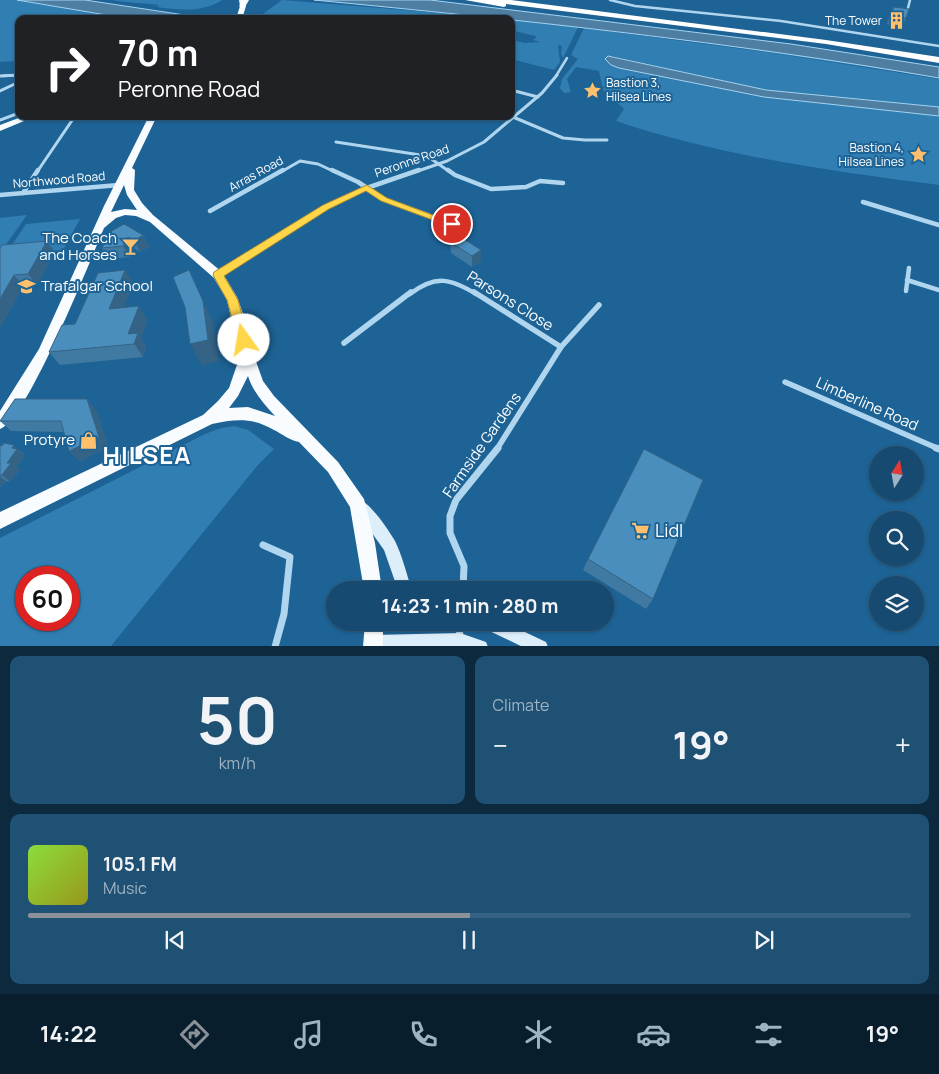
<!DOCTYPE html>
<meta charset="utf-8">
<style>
:root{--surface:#164a70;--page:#1f5175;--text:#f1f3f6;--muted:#9eb3c3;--line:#356283;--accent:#8c9099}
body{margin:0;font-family:Manrope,sans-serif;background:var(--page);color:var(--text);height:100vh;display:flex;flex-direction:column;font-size:19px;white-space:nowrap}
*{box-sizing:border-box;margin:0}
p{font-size:16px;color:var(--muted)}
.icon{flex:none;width:28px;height:28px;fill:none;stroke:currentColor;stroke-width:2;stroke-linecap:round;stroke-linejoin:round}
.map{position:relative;height:646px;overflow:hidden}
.details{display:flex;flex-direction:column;gap:10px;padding:10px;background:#0c293e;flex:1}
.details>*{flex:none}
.banner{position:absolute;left:15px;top:15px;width:500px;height:105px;border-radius:10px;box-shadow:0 1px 4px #0004,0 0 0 1px var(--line);background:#202124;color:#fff;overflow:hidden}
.needle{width:32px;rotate:11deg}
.tools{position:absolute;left:869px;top:446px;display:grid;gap:10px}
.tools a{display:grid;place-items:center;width:55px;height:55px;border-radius:50%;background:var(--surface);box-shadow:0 1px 4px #0004,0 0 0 1px var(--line);font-size:25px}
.speed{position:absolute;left:15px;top:566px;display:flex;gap:10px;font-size:25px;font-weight:700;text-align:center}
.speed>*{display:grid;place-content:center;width:65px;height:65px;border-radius:50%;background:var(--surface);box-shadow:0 1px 4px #0004,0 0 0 1px var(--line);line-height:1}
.speed .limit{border:8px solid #d22;background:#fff;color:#111}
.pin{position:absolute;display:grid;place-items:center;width:42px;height:42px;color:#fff;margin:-21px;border:2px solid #fff;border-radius:50%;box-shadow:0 1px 5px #0007}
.me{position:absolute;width:55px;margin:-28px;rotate:347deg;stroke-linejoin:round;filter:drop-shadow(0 0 4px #0008)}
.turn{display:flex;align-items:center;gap:18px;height:105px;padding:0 20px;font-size:22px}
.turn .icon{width:65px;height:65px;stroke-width:2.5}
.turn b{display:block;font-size:35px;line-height:42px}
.big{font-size:38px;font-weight:700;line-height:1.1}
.details .tile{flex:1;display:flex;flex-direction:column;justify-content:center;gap:8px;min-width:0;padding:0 18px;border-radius:10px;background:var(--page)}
.details .dial{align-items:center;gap:0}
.dial b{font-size:65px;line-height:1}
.song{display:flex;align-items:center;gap:15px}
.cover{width:60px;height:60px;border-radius:8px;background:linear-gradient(135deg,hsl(90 70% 55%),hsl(60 70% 35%))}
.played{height:5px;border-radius:2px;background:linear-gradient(90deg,var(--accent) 50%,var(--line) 50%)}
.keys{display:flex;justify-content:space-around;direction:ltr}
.heat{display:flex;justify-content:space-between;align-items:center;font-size:28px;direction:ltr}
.details .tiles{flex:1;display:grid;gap:10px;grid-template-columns:1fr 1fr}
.tile:last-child{grid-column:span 2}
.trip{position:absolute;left:326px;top:581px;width:288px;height:50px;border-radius:25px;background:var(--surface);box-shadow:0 1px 4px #0004,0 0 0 1px var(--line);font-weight:700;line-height:50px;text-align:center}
.tabs{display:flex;height:80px;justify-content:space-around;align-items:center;background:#091e2d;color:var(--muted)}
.tabs .icon{width:35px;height:35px}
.tabs .on{color:var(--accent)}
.tabs b{font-size:22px;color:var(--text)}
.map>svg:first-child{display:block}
.green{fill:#317eb3;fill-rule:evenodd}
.water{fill:#4e7fa2;stroke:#a3d3f1}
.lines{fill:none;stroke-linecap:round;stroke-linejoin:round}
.street-far4{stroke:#b0d6ef;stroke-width:2.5}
.street-far3{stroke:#b0d6ef;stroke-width:3}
.street-far2{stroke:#b0d6ef;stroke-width:4.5}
.street-far1{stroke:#b0d6ef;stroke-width:5.5}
.street{stroke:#b0d6ef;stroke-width:7}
.secondary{fill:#ddeefb;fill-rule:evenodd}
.primary{fill:#f8fcff;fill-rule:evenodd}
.highway{fill:#fff;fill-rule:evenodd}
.wall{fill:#407aa3}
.shaded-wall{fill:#346385}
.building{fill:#4a8ebe;stroke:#346385}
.route{fill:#ffd54a;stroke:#a68a30}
.labels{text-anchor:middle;stroke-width:4;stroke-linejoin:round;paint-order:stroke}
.far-poi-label{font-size:12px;fill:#fff;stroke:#1d6395;text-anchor:end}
.far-street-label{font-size:12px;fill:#fff;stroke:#1d6395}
.poi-label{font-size:15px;fill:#fff;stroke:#1d6395;text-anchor:end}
.street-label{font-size:15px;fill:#fff;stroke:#1d6395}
.near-poi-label{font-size:18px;fill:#fff;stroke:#1d6395;text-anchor:start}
.near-district-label{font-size:24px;font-weight:bold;letter-spacing:1px;fill:#fff;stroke:#1d6395}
</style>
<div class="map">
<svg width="939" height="647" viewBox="0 0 939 647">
<rect width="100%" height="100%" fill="#1d6395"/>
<g class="green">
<polygon points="0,0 17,0 130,19 19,19 19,44 15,49 19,49 19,58 16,61 0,62"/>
<path d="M111 0H222C203 13 177 10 157 7L159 5C143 3 128 3 111 0Z"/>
<polygon points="282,0 491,17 314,0 365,0 791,51 939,78 721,45 500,17 506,19 276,16 256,19"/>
<polygon points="511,19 578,27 563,58 561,54 562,46 558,45 560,62 554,70 511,59 511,40 525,43 540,42 533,40 537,37 535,36 511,30"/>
<path d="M584 28 766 52 939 79V107L766 90 612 56 619 68 764 97 939 116V185C830 171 720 156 616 121L624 109 603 90 599 71 576 67 567 79 571 92 564 93 560 88 562 79 578 59 571 55Z"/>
<polygon points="27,215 0,253 0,218"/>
<polygon points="80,219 63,250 6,254 26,224"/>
<path d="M234 426 248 430 274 449 257 466 111 646H0V538L205 434 221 428ZM26 578H69V620H26Z"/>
</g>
<g class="water">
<polygon points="17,0 85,0 198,17 196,19 130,19"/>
<path d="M314 0H430L791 44 939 67V78C732 42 523 20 314 0Z"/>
<polygon points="270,16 279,16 459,19 263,19"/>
<polygon points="608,56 766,90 939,107 939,116 764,97 619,68 611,65 605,59"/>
</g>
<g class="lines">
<g class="street-far4">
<polyline points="610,0 635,6 781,21 939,46"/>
<polyline points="908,8 910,0"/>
<polyline points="3,76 19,75"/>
<polyline points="556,76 567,58"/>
</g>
<g class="street-far3">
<polyline points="0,76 19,75"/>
<polyline points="511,90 538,97"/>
<polyline points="0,91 19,82"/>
<polyline points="513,117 563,138 585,140 607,140"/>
<polyline points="0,120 19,113"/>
<polyline points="336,142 427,156 450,172"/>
<polyline points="37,172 75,116"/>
<polyline points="281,172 300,161 318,164 335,172"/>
<polyline points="415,172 447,161 484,142 542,93 557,75"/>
</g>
<g class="street-far2">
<polyline points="332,170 358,182 384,199 469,230"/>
<polyline points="448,170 455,175 491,189 526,187 540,181 563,183"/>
<polyline points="23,193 38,170"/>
<polyline points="0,195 119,185"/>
<polyline points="863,202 939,225"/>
<polyline points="210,211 283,170"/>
<polyline points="218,275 328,206 361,190 419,170"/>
<polyline points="907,280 939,290"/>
<polyline points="906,291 909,268"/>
<path d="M410 294C435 275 450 278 476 294"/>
</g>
<g class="street-far1">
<polyline points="474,292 561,347"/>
<polyline points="344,343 411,292"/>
<polyline points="785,382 939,449"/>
<polyline points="497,449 561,347 599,305"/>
</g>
<g class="street">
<polyline points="936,448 939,449"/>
<polyline points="263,545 290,557 284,614 275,647"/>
<polyline points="463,590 464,566 450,533 450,516 456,500 498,448"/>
<polyline points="459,622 460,639"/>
</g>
<g class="secondary">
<path d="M359 499C371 504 388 529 395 541 402 555 406 572 411 587L410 590H398L384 550 352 505 354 501Z"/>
<polygon points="479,622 504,622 546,642 548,647 523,647 481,627"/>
<polygon points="460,633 486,642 488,647 367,647 365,643 368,638 373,635"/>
</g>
<g class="primary">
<polygon points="239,0 245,0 246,6 242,19 236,19 240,6"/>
<polygon points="24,116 36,116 0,131 0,125"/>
<path d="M149 116H157L132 168 135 170 134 190 142 203 153 215 222 272 237 297 246 322 254 356 263 381 274 396 338 462 364 499 375 543 382 590H364L350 507 328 472 299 442C291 441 282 434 274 430 252 417 235 419 212 424L0 529V512L203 415 218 401 229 388 240 356 227 300 214 278 150 222 136 216 125 215 116 218 104 228C90 261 27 420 0 429V411L39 349 104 206ZM124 185 127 195 137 210 125 209 111 212ZM248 376C253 392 264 404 275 416L248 407 229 408 238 396Z"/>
<polygon points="365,622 383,622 383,647 363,647"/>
</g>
<g class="highway">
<polygon points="243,0 249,0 245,7 243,8 239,6"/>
<polygon points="465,0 511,0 826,40 939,57 939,63 826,44 506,4 506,6 504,7"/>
</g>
</g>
<g class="wall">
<polygon points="894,7 906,18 902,27 887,24 890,15"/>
<polygon points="110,232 143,235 149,247 140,252 134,248 130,257 109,259 102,248"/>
<polygon points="450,242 481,250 481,261 472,267 451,253"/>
<polygon points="0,249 55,252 37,285 23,286 0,328"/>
<polygon points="134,284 124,307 147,320 141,338 146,346 143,357 60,365 49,352"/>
<polygon points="96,410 108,447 80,461 69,451 64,432 11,431 0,421"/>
<polygon points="0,445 22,452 25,456 16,467 20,470 10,482 6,481 0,487"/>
<polygon points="588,559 653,599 646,609 583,570"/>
</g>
<g class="shaded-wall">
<polygon points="143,235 149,247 140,252 134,241"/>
<polygon points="128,237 134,248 130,257 123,246"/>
<polygon points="47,241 55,252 37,285 28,274"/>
<polygon points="481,250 481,261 472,267 472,256"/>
<polygon points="125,270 134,284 118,322 109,309"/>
<polygon points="189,270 213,323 219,361 202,366 190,344"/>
<polygon points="14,275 23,286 0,328 0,299"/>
<polygon points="139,306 147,320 141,338 146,346 143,357 128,334"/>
<polygon points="87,399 96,410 108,447 80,461 69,451"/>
<polygon points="14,445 25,456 16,467 20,470 10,482 2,475 12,448"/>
<polygon points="0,476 6,481 0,487"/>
</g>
<g class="building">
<polygon points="894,7 909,9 906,18 891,15"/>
<polygon points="124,224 143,235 134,241 128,237 123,246 102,248 110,232"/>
<polygon points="459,236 481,250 472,256 450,242"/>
<polygon points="47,241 28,274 14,275 0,299 0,249 2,245"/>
<polygon points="125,270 109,309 139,306 128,334 138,333 134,344 49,352 62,325 75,324 98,273"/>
<polygon points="189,270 203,301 208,340 190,344 185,307 173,277"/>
<polygon points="15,399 87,399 99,437 69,451 61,421 0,421"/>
<polygon points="4,443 14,445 12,448 17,449 7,463 11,463 2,475 0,475 0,445 2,446"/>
<polygon points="644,449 703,480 653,599 588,559"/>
</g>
<polygon class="route" points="367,185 387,198 457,224 455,226 449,226 381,201 366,191 329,209 224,276 238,300 249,340 248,343 239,343 227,300 213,275 214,272 323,205"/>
<defs>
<symbol id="building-bare" viewBox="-9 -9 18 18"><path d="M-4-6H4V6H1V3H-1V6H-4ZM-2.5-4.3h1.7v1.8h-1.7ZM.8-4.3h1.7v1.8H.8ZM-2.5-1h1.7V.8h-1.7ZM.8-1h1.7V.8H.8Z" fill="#ffc06e" stroke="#1d6395" stroke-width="2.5" paint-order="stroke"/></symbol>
<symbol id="sight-bare" viewBox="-9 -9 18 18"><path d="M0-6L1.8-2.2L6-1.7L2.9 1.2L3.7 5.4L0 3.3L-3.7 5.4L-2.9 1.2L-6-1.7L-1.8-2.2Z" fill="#ffc06e" stroke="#1d6395" stroke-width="2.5" paint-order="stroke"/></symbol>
<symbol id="bar-bare" viewBox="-9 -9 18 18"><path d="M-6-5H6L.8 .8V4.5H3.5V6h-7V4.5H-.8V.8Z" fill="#ffc06e" stroke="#1d6395" stroke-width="2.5" paint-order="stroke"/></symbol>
<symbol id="school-bare" viewBox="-9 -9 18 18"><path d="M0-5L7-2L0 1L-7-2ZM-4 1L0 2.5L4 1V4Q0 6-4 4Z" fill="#ffc06e" stroke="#1d6395" stroke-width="2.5" paint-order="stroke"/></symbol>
<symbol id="shop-bare" viewBox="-9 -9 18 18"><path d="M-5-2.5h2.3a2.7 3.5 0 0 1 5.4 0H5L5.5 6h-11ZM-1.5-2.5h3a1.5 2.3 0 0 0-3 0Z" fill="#ffc06e" stroke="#1d6395" stroke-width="2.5" paint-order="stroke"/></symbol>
<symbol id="supermarket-bare" viewBox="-9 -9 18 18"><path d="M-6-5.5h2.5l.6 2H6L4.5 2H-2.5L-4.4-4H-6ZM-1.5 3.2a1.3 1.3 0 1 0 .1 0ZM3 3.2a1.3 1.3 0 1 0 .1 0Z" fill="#ffc06e" stroke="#1d6395" stroke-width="2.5" paint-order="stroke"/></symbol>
</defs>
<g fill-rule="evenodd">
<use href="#building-bare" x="884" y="8" width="25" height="25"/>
<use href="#sight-bare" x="580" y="78" width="25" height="25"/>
<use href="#sight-bare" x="906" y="142" width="25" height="25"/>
<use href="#bar-bare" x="118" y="234" width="25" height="25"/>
<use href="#school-bare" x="14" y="274" width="25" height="25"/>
<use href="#shop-bare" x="76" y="428" width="25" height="25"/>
<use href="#supermarket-bare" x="628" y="518" width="25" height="25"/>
</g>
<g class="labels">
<g class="far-poi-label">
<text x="882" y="25">The Tower</text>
<text x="606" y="87" text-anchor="start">Bastion 3,<tspan x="606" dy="14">Hilsea Lines</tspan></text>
<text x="904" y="152">Bastion 4,<tspan x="904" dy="14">Hilsea Lines</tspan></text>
</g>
<g class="far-street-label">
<text transform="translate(412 161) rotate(-19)" y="4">Peronne Road</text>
<text transform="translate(256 174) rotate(-29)" y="4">Arras Road</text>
<text transform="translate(59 180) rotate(-5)" y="4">Northwood Road</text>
</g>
<g class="poi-label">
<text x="117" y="243">The Coach<tspan x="117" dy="17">and Horses</tspan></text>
<text x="41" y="291" text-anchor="start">Trafalgar School</text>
<text x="75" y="445">Protyre</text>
</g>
<g class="street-label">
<text transform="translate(510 301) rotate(32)" y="5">Parsons Close</text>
<text transform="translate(867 404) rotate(24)" y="5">Limberline Road</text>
<text transform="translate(482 445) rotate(-55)" y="5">Farmside Gardens</text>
</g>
<g class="near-poi-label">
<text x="655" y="537">Lidl</text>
</g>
<g class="near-district-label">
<text x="147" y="464">HILSEA</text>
</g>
</g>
</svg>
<div class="tools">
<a><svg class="needle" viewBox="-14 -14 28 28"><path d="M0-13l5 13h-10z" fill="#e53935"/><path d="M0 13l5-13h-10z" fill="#9eb3c3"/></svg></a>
<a><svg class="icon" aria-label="search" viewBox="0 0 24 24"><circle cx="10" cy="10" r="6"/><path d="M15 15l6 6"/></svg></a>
<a><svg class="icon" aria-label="layers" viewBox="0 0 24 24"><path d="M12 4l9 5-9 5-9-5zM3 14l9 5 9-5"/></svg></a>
</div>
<div class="speed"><div class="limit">60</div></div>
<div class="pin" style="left:452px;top:224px;background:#d93025"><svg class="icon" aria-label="arrive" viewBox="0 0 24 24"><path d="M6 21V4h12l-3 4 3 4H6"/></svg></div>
<svg class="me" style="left:244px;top:340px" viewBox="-20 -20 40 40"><circle r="19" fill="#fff"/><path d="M0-13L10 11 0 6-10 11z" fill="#ffd54a"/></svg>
<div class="trip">14:23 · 1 min · 280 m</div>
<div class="banner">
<div class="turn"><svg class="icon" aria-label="right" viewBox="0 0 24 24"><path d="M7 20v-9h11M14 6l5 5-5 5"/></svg><div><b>70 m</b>Peronne Road</div></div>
</div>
</div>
<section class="details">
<div class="tiles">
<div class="tile dial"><b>50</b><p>km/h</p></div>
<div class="tile"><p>Climate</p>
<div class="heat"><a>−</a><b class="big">19°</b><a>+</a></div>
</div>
<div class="tile">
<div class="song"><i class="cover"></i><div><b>105.1 FM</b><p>Music</p></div></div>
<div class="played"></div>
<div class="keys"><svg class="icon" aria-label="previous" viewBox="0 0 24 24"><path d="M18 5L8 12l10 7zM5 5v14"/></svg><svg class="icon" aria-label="pause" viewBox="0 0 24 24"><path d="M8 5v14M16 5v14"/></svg><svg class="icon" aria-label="next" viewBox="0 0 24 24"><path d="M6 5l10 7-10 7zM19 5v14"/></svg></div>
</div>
</div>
</section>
<nav class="tabs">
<b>14:22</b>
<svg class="icon on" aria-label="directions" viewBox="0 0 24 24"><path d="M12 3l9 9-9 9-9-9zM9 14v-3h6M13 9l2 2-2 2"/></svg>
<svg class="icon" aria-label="music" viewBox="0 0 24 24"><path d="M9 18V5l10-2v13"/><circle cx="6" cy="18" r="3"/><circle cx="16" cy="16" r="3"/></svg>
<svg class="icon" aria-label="phone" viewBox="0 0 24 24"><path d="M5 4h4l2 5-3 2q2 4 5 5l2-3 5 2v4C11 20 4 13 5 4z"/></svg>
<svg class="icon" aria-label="climate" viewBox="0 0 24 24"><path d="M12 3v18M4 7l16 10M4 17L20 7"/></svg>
<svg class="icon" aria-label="car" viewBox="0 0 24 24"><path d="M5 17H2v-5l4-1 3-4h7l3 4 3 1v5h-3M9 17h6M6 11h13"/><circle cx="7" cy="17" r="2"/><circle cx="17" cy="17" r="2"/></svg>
<svg class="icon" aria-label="filters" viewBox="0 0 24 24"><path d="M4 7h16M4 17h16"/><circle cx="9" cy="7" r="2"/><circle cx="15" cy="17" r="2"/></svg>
<b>19°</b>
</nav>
